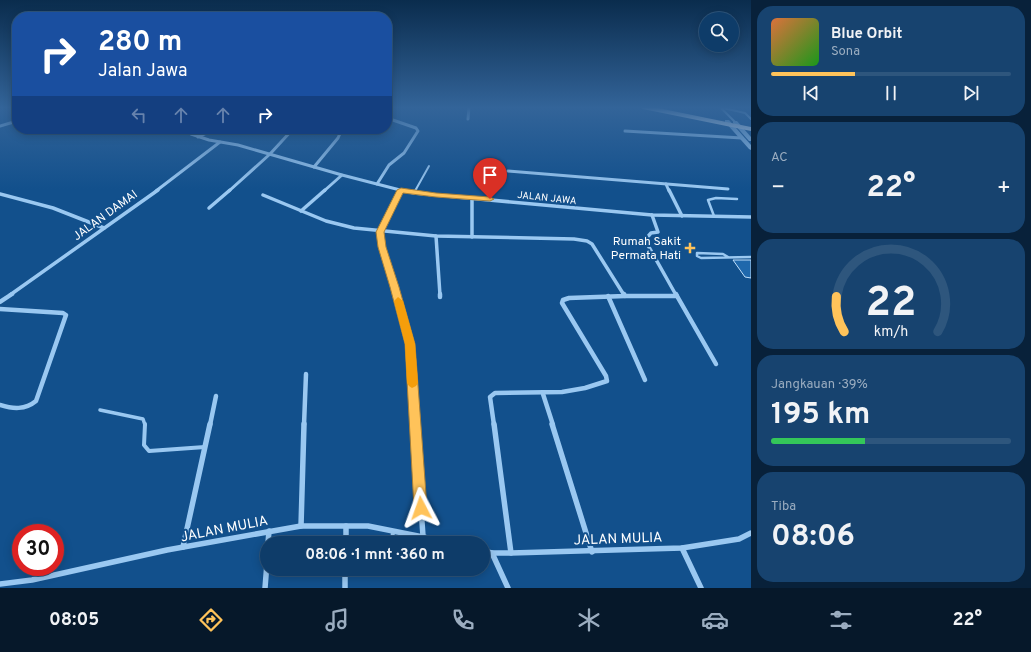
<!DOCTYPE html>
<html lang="id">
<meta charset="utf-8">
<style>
:root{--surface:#0e3c69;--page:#17436f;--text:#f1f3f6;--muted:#9badc0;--line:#2e567d;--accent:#ffc35a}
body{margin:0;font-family:Overpass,sans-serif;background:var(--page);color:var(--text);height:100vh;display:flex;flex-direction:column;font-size:15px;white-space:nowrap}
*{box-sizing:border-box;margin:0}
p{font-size:13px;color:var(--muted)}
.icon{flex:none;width:22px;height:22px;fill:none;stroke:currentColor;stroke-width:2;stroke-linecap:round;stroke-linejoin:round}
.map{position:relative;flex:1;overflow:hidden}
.details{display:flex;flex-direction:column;gap:6px;padding:6px;background:#08213a;width:280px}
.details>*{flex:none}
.banner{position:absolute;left:12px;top:12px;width:380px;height:122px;border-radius:16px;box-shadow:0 2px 10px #0003,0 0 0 1px var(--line);background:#1a4fa0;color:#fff;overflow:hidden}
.tools{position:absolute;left:699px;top:12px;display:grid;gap:8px}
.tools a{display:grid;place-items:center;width:40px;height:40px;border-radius:50%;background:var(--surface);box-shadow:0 2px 10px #0003,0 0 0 1px var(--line);font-size:20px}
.speed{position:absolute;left:12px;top:524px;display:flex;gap:8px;font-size:20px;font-weight:700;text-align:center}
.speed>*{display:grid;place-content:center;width:52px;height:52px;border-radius:50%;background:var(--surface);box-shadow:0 2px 10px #0003,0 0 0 1px var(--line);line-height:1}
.speed .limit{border:6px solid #d22;background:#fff;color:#111}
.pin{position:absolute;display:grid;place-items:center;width:34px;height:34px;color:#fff;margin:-41px -17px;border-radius:50% 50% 50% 0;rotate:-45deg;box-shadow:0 0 4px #0007}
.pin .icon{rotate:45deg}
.me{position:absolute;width:44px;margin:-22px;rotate:356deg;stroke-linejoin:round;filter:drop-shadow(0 0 3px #0008)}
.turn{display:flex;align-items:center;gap:14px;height:84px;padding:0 20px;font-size:18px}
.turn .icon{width:52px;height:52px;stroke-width:2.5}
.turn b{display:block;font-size:28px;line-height:34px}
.lanes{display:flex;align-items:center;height:38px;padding:0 20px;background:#0003;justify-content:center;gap:20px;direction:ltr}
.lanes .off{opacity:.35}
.big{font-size:30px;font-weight:700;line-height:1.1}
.details .tile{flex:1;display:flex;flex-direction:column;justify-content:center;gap:6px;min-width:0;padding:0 14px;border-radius:16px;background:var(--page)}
.details .dial{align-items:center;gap:0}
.dial svg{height:104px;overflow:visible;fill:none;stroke:var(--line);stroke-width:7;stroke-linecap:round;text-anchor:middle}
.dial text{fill:var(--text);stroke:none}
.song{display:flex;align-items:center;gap:12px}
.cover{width:48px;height:48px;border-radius:6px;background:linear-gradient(135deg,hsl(20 70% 55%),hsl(120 70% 35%))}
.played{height:4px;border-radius:2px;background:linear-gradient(90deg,var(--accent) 35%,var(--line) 35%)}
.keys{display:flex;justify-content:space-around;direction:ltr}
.heat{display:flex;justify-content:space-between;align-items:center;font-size:22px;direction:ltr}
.charge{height:6px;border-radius:3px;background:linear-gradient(90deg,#34c759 39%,var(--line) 0)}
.trip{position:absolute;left:260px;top:536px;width:230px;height:40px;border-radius:20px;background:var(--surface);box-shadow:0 2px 10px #0003,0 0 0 1px var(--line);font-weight:700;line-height:40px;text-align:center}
.menu{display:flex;height:64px;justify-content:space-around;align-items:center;background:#06182a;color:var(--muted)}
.menu .icon{width:28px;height:28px}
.menu .current{color:var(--accent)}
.menu b{font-size:18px;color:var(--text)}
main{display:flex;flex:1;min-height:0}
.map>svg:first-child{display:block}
.building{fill:#1f68ac;stroke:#c1e0fc}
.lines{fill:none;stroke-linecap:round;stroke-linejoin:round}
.service-far3{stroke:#9ac8f1;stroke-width:2}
.service-far2{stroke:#9ac8f1;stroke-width:2.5}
.service-far1{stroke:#9ac8f1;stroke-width:3.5}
.service{stroke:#9ac8f1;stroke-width:4}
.minor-far3{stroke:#9ac8f1;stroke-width:3}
.minor-far2{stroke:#9ac8f1;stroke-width:3.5}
.minor-far1{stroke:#9ac8f1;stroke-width:4.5}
.minor{stroke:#9ac8f1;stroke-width:5.5}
.tertiary{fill:#9ac8f1;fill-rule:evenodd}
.trunk{fill:#f2f8ff;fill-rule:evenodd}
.route{fill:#ffc35a;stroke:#a67f3a}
.slow{fill:#f59e0b}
.poi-dot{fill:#ffc35a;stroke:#12508c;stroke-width:1.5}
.labels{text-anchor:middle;stroke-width:4;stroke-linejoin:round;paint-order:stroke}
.far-street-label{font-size:10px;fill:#fff;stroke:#12508c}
.street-label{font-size:12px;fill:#fff;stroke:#12508c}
.poi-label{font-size:12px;fill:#fff;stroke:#12508c;text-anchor:end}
.near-street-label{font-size:14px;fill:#fff;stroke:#12508c}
</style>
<main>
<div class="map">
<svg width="751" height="588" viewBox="0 0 751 588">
<rect width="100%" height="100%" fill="#12508c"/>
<polygon class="building" points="733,260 751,260 751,278 745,277"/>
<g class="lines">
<g class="service-far3">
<polyline points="719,107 745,113 751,119"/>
<polyline points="721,108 735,122"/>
<polyline points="415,191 429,166"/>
</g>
<g class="service-far2">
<polyline points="414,193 416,190"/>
<polyline points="714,216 708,200 716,198 737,199"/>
<polyline points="728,257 723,254 697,253 697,256 701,258 751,257"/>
</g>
<polyline class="service-far1" points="100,410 143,419 145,425"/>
<g class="service">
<polyline points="145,424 144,445 149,451 205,447"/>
<polyline points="392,543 393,531"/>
<polyline points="389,569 389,573"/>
</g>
<g class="minor-far3">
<polyline points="468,119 469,107"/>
<polyline points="0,126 17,121"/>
<polyline points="183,129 191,134 209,140 238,145 342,175 404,191"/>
<polyline points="625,131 742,138"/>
<polyline points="198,137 216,129"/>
<polyline points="314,167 338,138 342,129"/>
<polyline points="508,171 728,189"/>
<polyline points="377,184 389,165 404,153 418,131 416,128 387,118"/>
<polyline points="666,184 669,191"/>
<polyline points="156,191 220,142"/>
<polyline points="229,191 270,154 293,129"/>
<polyline points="324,191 342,175"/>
</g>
<g class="minor-far2">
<polyline points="400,190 414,193 652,215 751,217"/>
<polyline points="669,190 682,216"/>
<polyline points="0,194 53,208 104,228"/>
<polyline points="263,195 326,221 354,228 436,236 574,239 587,241 592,244 624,295"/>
<polyline points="472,198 472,237"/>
<polyline points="209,208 230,190"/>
<polyline points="301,211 325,190"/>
<polyline points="652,215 658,232 651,233 645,240 676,295"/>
<polyline points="436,236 440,295"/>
<polyline points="10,295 158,190"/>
<polyline points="397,295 382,247 380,232 401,190"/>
</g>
<g class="minor-far1">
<polyline points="397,294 410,345 415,425"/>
<polyline points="440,294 440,297"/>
<polyline points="676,294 677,296"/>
<polyline points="608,296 645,380"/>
<polyline points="625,296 677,296 716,364"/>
<polyline points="0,302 12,294"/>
<path d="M0 309 63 313 66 315 36 401C25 410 13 409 0 405"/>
<polyline points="543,394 553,425"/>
<polyline points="210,425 216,396"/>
<polyline points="304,425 306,374"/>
<polyline points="494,425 490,397 495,393 562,392 585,388 607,381 606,376 562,303 563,300 569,298 625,296 624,294"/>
</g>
<g class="minor">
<polyline points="415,424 423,536"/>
<polyline points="494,424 511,553"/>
<polyline points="552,424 592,552"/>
<polyline points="301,526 304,424"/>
<polyline points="346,526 346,543"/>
<polyline points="268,543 269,531"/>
<polyline points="183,547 210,424"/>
<polyline points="682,548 701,588"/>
<polyline points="483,551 492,553 511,553 682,548 739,539 751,533"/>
<polyline points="492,553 508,588"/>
<polyline points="345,569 345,588"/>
<polyline points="0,584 32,580 167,550 301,526 368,526 453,543"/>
<polyline points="265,588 267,563"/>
</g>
<g class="tertiary">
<polygon points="725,120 729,120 751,145 751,150 749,149 725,122"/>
<polygon points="733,121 737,121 751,137 751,141 749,141 733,123"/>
</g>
<polygon class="trunk" points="640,107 653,107 751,127 751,131 643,109"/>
</g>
<linearGradient id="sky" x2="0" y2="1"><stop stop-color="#0a2c4d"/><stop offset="0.57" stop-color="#336499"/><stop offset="1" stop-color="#336499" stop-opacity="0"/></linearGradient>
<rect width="751" height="189" fill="url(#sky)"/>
<polygon class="route" points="401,188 436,193 490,197 494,199 490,201 436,197 403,193 384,232 386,247 399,287 415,344 427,508 425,512 421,514 416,512 414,508 405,344 390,287 378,247 376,232 397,190"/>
<polygon class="slow" points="398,297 403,301 415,344 418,383 416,386 412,388 409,386 407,383 405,344 394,301"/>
<path class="poi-dot" d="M688 242h4v4h4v4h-4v4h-4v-4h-4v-4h4z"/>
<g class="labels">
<g class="far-street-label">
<text transform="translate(547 197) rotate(6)" y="4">JALAN JAWA</text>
</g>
<g class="street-label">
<text transform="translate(105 215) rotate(-36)" y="4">JALAN DAMAI</text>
</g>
<g class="poi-label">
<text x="681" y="245">Rumah Sakit<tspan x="681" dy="14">Permata Hati</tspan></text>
</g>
<g class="near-street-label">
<text transform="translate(224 528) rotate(-11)" y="5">JALAN MULIA</text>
<text transform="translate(618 538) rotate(-2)" y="5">JALAN MULIA</text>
</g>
</g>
</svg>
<div class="tools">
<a><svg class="icon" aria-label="search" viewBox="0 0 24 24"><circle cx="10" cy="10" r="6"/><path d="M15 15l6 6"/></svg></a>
</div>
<div class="speed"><div class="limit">30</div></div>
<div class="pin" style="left:490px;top:199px;background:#d93025"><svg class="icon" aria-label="arrive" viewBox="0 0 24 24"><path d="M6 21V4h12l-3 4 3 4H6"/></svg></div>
<svg class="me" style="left:421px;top:508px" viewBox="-20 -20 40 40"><path d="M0-17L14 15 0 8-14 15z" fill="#ffc35a" stroke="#fff" stroke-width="4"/></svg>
<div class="trip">08:06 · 1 mnt · 360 m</div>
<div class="banner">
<div class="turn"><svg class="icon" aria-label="right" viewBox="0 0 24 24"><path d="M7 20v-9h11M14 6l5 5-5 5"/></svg><div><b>280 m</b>Jalan Jawa</div></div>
<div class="lanes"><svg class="icon off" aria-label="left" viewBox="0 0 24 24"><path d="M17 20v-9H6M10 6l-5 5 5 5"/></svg><svg class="icon off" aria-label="ahead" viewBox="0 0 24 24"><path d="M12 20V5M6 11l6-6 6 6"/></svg><svg class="icon off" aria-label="ahead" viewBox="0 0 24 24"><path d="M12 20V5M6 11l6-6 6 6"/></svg><svg class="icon" aria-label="right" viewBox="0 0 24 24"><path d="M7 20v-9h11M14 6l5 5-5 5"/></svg></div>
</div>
</div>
<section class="details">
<div class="tile">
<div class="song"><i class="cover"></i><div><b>Blue Orbit</b><p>Sona</p></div></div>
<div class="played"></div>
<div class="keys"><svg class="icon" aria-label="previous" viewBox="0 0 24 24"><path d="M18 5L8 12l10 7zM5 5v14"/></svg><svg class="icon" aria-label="pause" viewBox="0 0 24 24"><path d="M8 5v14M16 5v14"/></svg><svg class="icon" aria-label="next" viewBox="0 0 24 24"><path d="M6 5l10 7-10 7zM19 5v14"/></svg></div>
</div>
<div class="tile"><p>AC</p>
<div class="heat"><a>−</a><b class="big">22°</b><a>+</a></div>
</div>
<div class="tile dial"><svg viewBox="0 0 100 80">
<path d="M14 69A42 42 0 1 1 86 69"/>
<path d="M14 69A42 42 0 0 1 8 42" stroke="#ffc35a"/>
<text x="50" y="56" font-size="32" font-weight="700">22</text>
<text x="50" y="72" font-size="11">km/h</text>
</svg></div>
<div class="tile"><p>Jangkauan · 39%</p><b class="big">195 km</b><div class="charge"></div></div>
<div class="tile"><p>Tiba</p><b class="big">08:06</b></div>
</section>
</main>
<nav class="menu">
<b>08:05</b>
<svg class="icon current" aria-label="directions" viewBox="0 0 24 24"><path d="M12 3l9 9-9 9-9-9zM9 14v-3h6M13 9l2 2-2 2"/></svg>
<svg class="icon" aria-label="music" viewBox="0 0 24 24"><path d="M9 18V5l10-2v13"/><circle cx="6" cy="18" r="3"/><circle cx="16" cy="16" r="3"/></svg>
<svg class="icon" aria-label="phone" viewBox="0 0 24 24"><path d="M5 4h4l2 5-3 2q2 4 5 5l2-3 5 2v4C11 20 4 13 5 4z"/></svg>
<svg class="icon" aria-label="climate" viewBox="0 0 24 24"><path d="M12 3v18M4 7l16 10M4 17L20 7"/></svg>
<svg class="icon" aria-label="car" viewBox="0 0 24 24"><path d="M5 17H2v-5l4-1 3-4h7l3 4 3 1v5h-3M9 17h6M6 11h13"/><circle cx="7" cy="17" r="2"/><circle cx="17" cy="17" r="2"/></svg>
<svg class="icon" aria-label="filters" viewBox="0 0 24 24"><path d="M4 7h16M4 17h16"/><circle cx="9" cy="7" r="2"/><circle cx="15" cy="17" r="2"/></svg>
<b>22°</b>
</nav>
